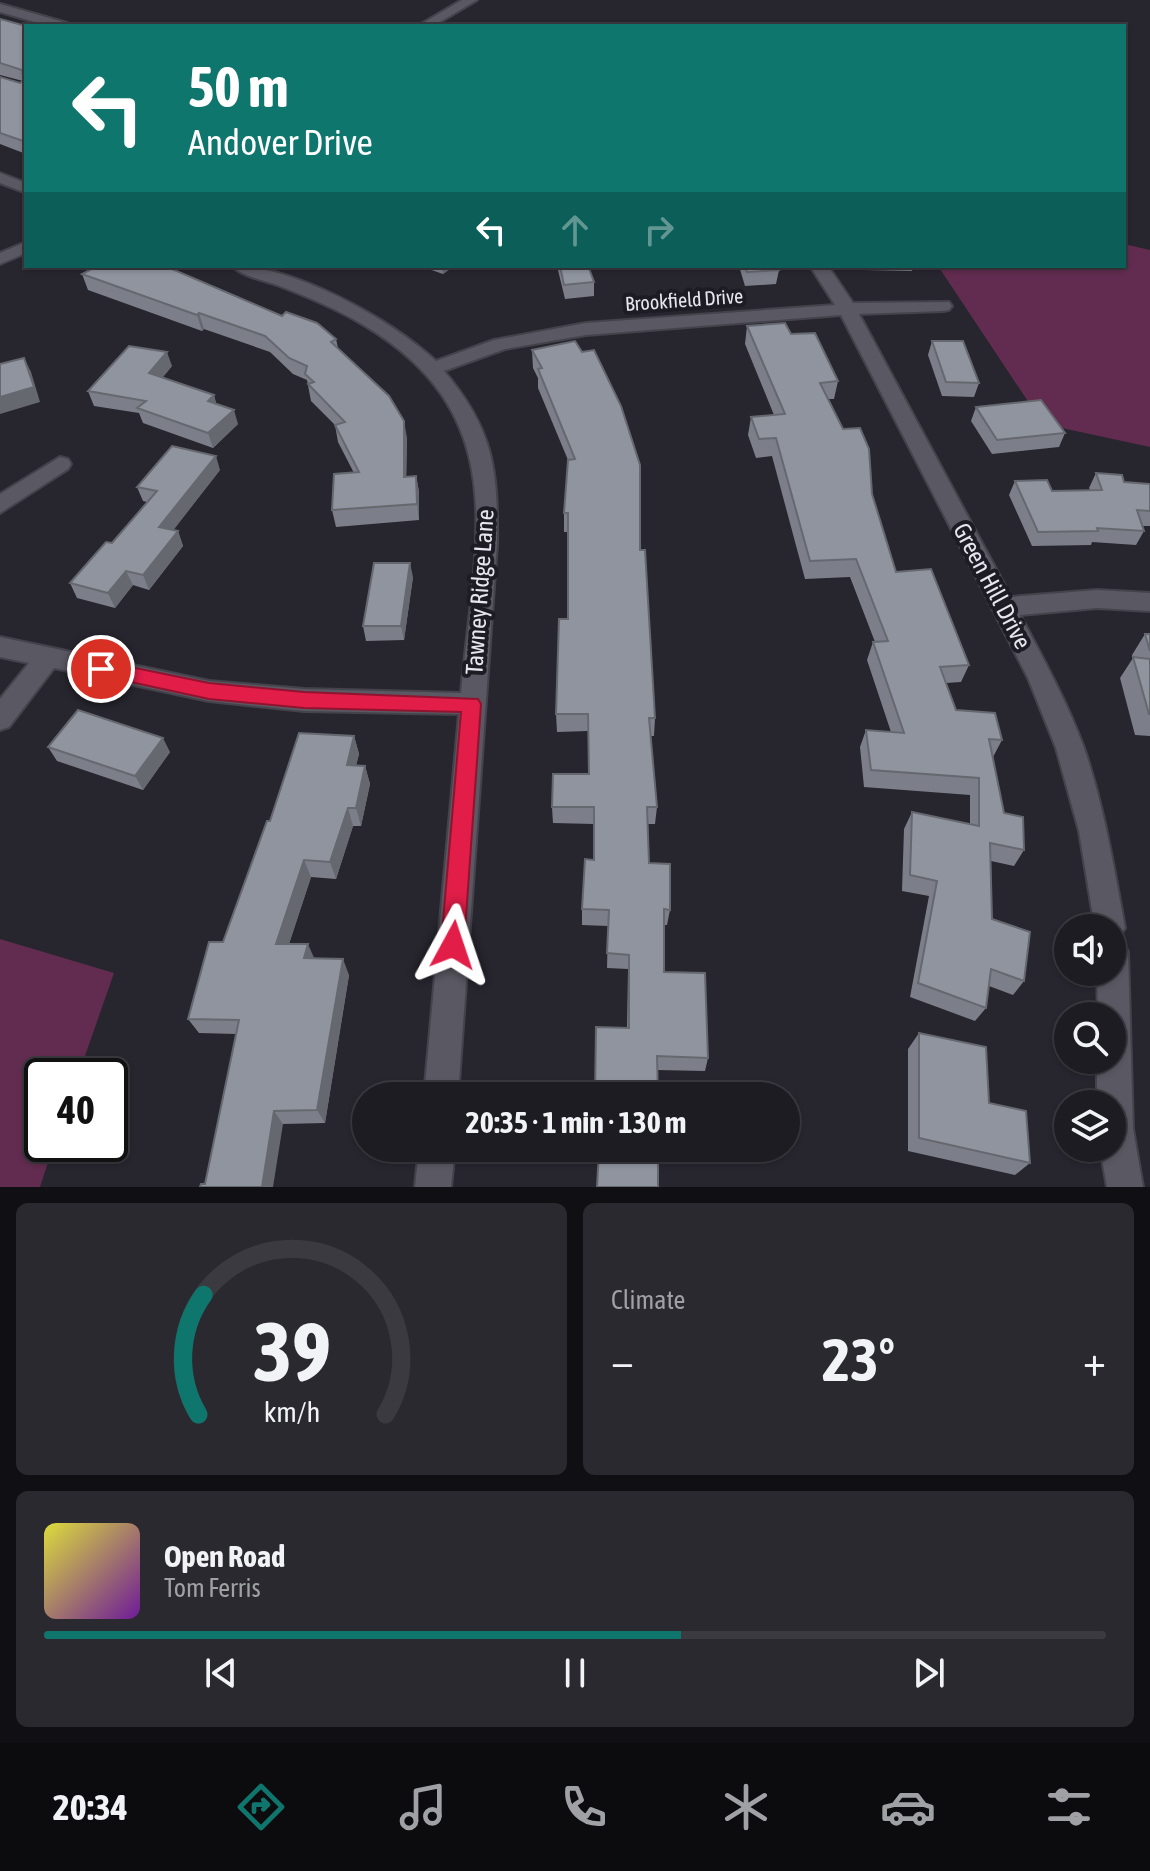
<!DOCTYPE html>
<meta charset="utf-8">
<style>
:root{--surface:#1d1c22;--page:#2a292f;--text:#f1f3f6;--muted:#a0a1a5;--line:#3b3a40;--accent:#0f766e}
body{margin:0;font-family:"Asap Condensed",sans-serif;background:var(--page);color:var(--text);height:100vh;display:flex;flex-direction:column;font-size:30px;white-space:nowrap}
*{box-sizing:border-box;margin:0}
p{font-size:26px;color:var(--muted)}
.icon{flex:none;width:44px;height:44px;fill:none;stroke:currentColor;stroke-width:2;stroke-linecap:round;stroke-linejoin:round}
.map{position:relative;height:1187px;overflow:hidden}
.sheet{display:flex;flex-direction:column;gap:16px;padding:16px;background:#100f13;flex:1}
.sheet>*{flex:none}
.banner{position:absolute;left:24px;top:24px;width:1102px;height:244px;border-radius:0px;box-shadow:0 2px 6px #0004,0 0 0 2px var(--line);background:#0f766e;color:#fff;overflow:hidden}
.fabs{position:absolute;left:1054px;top:914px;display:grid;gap:16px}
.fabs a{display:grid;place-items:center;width:72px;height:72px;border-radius:50%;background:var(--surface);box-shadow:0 2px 6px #0004,0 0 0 2px var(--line);font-size:40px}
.speed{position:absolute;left:24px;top:1058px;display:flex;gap:16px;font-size:40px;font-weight:700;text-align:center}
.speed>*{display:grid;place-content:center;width:104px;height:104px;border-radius:50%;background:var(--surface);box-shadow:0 2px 6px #0004,0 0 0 2px var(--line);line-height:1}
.speed .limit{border:4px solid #111;border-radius:12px;background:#fff;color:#111}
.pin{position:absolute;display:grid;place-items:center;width:68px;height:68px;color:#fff;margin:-34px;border:4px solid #fff;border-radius:50%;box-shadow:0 2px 8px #0007}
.me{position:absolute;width:88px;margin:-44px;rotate:5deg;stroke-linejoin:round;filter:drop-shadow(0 0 6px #0008)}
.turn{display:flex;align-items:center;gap:28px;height:168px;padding:0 32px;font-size:36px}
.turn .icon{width:104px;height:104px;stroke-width:2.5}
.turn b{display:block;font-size:56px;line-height:68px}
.lanes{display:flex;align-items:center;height:76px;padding:0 32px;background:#0003;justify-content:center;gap:40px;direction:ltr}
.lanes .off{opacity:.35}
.big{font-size:60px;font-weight:700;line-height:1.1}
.sheet .card{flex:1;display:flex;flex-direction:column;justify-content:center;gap:12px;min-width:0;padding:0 28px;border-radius:12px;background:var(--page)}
.sheet .dial{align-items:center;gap:0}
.dial svg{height:208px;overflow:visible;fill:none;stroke:var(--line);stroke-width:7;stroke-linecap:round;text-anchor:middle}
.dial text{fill:var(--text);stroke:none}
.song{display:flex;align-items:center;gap:24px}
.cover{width:96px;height:96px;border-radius:12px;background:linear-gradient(135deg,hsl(60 70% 55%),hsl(280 70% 35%))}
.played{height:8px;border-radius:4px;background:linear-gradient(90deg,var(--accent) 60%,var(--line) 60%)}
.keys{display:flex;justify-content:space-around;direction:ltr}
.heat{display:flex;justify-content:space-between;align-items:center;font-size:44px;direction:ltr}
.sheet .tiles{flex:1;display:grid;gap:16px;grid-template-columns:1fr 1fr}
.card:last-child{grid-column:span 2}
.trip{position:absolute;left:352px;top:1082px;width:448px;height:80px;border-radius:40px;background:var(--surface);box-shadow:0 2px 6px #0004,0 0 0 2px var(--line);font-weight:700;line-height:80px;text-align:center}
.dock{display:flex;height:128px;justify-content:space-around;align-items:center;background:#0c0b0e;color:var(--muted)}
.dock .icon{width:56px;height:56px}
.dock .selected{color:var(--accent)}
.dock b{font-size:36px;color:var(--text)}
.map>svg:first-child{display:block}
.green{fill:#612c4f}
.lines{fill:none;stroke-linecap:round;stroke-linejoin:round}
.minor-casing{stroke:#44424a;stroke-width:4}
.minor{fill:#5a5862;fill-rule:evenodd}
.wall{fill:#7c7f89}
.shaded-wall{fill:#65686f}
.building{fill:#90949f;stroke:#65686f;stroke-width:2}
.route{fill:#e11d48;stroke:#92132f;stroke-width:2}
.labels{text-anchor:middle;stroke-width:8;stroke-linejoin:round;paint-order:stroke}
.far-street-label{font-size:20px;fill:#e8e6ed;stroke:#1d1b24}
.street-label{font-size:24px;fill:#e8e6ed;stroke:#1d1b24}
</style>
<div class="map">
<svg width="1150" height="1187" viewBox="0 0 1150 1187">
<rect width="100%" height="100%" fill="#27252e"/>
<g class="green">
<polygon points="1124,244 1150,250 1150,447 1043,424 938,266 1124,266"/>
<polygon points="0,939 114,973 78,1076 42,1076 42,1144 54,1144 40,1187 0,1187"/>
</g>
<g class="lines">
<defs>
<g id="minor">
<polygon points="462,0 477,0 433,26 418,26"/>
<polygon points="0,4 67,23 69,26 49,26 0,12"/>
<polygon points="0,173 26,183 26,193 0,183"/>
<polygon points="26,242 26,253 0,264 0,253"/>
<path d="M232 266C295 266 390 319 436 361L494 340 586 323 835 305 810 266H828L853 303 949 302 952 306 949 310 943 311 859 314 1011 597 1097 590 1150 593V611L1097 608 1020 615C1043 658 1067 702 1084 748 1104 806 1114 868 1125 928L1118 939 1123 941 1128 952 1133 1129 1143 1187H1107L1100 1148H1112V1104H1097V1060H1112V1016H1098L1097 972H1112V928H1095L1079 831 1056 748 1028 678 841 315 586 335 505 349 444 371C494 430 498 470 497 544L458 1096H424L459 714 304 711 209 701 54 668 9 727 0 730V699L29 663 0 657V637L209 681 304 689 461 693C475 539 517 411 355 320 330 306 303 295 277 285 263 280 242 276 232 266Z"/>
<polygon points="60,457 68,459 71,464 68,469 0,513 0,494"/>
<polygon points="419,1148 455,1148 451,1187 415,1187"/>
</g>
</defs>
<use href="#minor" class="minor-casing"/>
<use href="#minor" class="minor"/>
</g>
<g class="wall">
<polygon points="0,19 26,26 26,154 0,144 0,77 20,83 23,81 0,75"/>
<polygon points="420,266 454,266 443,274"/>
<polygon points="557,266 588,266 594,282 594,296 565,299"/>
<polygon points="739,266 777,266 779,270 776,284 745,286"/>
<polygon points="863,266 913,266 912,271 864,270"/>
<polygon points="82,274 336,339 338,348 407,438 406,477 416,476 419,492 419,520 336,527 332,510 354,473 338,442 335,425 311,401 307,380 293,374 270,352 204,329 202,331 88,290"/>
<polygon points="747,326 791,334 838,381 834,399 828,399 872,494 896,572 969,665 961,682 946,683 956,710 1002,740 993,757 1004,813 1024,850 1014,866 991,861 992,919 1024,981 1013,995 989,986 986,1008 975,1021 910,997 929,896 902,891 904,829 912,812 970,824 970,795 864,787 860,747 866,730 891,732 867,660 873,642 875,642 850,577 805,579 772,456 756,458 748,435 751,417 774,415 745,344"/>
<polygon points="932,341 979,383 974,397 942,396 928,355"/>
<polygon points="532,350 640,550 655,718 654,736 651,736 657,807 655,824 648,824 649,863 670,910 667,925 664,925 664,972 708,1058 705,1071 657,1070 627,1028 628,969 607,968 608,926 582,925 582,909 594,860 594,824 553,823 552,807 588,774 588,731 557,732 556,714 568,619 568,532 564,532 564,513 568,460 538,388 538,378 533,368"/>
<polygon points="172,366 162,378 214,395 216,404 238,424 213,448 143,423 139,413 94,406 88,391"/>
<polygon points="976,407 1065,433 1059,447 992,454 971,421"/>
<polygon points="220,470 173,530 178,531 183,546 149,590 133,585 115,608 77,598 70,583 112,543 147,502 143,501 137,487"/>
<polygon points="1096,473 1124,482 1150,484 1150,526 1142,526 1144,531 1136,545 1092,542 1091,545 1032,546 1009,495 1015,481 1052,491 1090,490 1089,488"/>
<polygon points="413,577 404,640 366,641 363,626"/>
<polygon points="1145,634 1150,634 1150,736 1135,735 1120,678 1133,658 1132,655"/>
<polygon points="354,736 359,754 356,765 365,766 370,784 361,826 353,826 336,879 311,877 289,944 314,958 349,975 325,1123 283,1124 205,1184 236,1034 199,1033 188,1019 223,942 270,821"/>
<polygon points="48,747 170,752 143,790 57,761"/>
<polygon points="919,1033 989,1103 1030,1163 1015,1175 908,1151 908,1049"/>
<polygon points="551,1148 658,1148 598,1161 552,1158"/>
</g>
<g class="shaded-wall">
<polygon points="442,266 454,266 443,274"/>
<polygon points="199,313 204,329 202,331 197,315"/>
<polygon points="167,352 172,366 154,388 149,373"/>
<polygon points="24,358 31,372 40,402 0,414 0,397"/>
<polygon points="214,395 218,410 208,401"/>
<polygon points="234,410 238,424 213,448 208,433"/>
<polygon points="404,421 407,438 406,493 404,477"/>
<polygon points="216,456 220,470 165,541 159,527"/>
<polygon points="416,476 419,492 419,520 417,504"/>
<polygon points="178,531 183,546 149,590 143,575"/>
<polygon points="410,563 413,577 404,640 401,626"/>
<polygon points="126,571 133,585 115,608 108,593"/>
<polygon points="354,736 359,754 352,783 347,765"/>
<polygon points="163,738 170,752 143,790 135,776"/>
<polygon points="365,766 370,784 361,826 356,808"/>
<polygon points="348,808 353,826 336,879 330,862"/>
<polygon points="304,860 311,877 284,959 276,944"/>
<polygon points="308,944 315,960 304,958"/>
<polygon points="343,959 349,975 325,1123 317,1110"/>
<polygon points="274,1111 283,1124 273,1187 262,1187"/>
</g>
<g class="building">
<polygon points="0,19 26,26 26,142 0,133 0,77 20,83 24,80 22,70 0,63"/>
<polygon points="97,266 165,266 282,316 286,312 317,323 336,339 331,342 389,396 404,421 404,477 416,476 417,504 332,510 334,474 359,472 335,425 345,422 308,384 314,382 305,374 307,366 289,358 265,336 199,313 197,315 82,274"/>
<polygon points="560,266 588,266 594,282 564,285"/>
<polygon points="745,266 777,266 779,270 747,272"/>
<polygon points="785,323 791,334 815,333 838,381 820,383 843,429 860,428 869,449 872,494 896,572 931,569 969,665 940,667 956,710 995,713 1002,740 989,739 1004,813 1023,817 1024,850 990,843 992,919 1030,932 1024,981 991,969 986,1008 918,983 937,881 910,875 912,812 979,826 979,778 871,770 866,730 904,733 873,642 888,641 856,559 810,561 776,438 759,439 751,417 785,414 747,326"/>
<polygon points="575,341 582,352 594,350 621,406 640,465 640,550 645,550 655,718 649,718 657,807 647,807 649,863 670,864 670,910 664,909 664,972 705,973 708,1058 657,1056 658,1096 595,1096 596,1027 629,1028 629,955 607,953 609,910 582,909 585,859 594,860 594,807 552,807 553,774 589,774 588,714 556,714 559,619 568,619 568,513 564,513 568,460 575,459 538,369 542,368 532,350"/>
<polygon points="932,341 963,341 979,383 946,382"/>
<polygon points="129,346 167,352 149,373 214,395 208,401 234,410 208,433 137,408 146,401 88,391"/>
<polygon points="24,358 34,387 0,397 0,364"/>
<polygon points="1041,400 1065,433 997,440 976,407"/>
<polygon points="172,446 216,456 159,527 178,531 143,575 126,571 108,593 70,583 106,542 112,543 157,491 137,487"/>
<polygon points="1096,473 1122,475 1124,482 1150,484 1150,511 1137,510 1144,531 1097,528 1098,531 1038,532 1015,481 1047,480 1052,491 1102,490"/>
<polygon points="374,563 410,563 401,626 363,626"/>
<polygon points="1145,634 1150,634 1150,651"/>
<polygon points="1133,657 1150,659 1150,714 1149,714"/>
<polygon points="78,710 163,738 135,776 48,747"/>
<polygon points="299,733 354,736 347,765 365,766 356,808 348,808 330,862 304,860 276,944 308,944 304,958 343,959 317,1110 274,1111 262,1187 200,1187 201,1184 205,1184 239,1020 188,1019 209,942 223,942 267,821 270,821"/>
<polygon points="919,1033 986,1047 989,1103 1026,1111 1030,1163 919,1138"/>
<polygon points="569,1148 658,1148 658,1187 597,1187 599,1150"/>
</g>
<polygon class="route" points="101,661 209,683 304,692 478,699 481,704 464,945 461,953 453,957 444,953 441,945 461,712 304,708 209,699 94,674 91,669 94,663"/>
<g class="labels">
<g class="far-street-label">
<text transform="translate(684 300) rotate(-4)" y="7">Brookfield Drive</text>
</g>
<g class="street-label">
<text transform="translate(992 586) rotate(62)" y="8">Green Hill Drive</text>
<text transform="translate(480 592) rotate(-86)" y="8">Tawney Ridge Lane</text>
</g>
</g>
</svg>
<div class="fabs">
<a><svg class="icon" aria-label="sound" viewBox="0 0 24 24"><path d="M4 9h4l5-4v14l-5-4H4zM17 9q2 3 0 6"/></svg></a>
<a><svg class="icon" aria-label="search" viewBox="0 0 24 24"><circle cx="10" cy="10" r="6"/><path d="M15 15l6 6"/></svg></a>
<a><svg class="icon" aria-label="layers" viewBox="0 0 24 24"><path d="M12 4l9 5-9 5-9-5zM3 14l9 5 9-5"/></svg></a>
</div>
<div class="speed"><div class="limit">40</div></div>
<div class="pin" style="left:101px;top:669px;background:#d93025"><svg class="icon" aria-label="arrive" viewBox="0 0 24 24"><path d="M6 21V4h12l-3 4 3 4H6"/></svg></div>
<svg class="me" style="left:453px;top:945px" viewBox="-20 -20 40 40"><path d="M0-17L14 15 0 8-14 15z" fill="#e11d48" stroke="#fff" stroke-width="4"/></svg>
<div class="trip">20:35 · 1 min · 130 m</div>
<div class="banner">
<div class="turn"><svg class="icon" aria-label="left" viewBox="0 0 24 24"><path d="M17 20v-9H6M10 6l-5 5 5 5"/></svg><div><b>50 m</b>Andover Drive</div></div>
<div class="lanes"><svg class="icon" aria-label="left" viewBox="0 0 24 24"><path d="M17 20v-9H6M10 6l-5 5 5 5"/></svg><svg class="icon off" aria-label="ahead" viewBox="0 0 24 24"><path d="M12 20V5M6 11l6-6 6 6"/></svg><svg class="icon off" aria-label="right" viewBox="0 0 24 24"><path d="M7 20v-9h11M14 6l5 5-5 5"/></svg></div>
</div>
</div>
<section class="sheet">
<div class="tiles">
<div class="card dial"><svg viewBox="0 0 100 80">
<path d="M14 69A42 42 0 1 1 86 69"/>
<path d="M14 69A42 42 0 0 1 16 23" stroke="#0f766e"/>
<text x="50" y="56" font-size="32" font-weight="700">39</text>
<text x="50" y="72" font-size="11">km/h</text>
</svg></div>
<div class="card"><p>Climate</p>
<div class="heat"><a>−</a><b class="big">23°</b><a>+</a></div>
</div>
<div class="card">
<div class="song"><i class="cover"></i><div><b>Open Road</b><p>Tom Ferris</p></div></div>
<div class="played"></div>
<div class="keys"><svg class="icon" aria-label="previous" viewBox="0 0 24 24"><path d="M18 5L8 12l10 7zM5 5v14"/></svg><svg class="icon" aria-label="pause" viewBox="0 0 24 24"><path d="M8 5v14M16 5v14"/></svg><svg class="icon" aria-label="next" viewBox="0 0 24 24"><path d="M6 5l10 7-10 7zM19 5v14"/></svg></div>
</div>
</div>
</section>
<nav class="dock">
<b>20:34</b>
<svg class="icon selected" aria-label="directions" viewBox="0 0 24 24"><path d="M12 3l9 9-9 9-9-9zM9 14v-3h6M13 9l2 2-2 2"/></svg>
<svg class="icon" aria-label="music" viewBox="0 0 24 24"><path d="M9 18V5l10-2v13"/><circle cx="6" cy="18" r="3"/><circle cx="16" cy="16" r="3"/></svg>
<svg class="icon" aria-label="phone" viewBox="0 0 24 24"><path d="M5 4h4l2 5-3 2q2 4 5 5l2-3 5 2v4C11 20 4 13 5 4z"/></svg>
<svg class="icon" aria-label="climate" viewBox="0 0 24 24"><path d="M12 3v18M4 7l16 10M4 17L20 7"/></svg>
<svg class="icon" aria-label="car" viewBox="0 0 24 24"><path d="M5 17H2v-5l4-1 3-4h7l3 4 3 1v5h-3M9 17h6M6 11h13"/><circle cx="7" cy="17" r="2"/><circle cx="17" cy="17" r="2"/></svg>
<svg class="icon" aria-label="filters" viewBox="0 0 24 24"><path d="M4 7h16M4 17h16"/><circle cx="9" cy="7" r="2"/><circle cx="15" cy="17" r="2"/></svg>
</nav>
